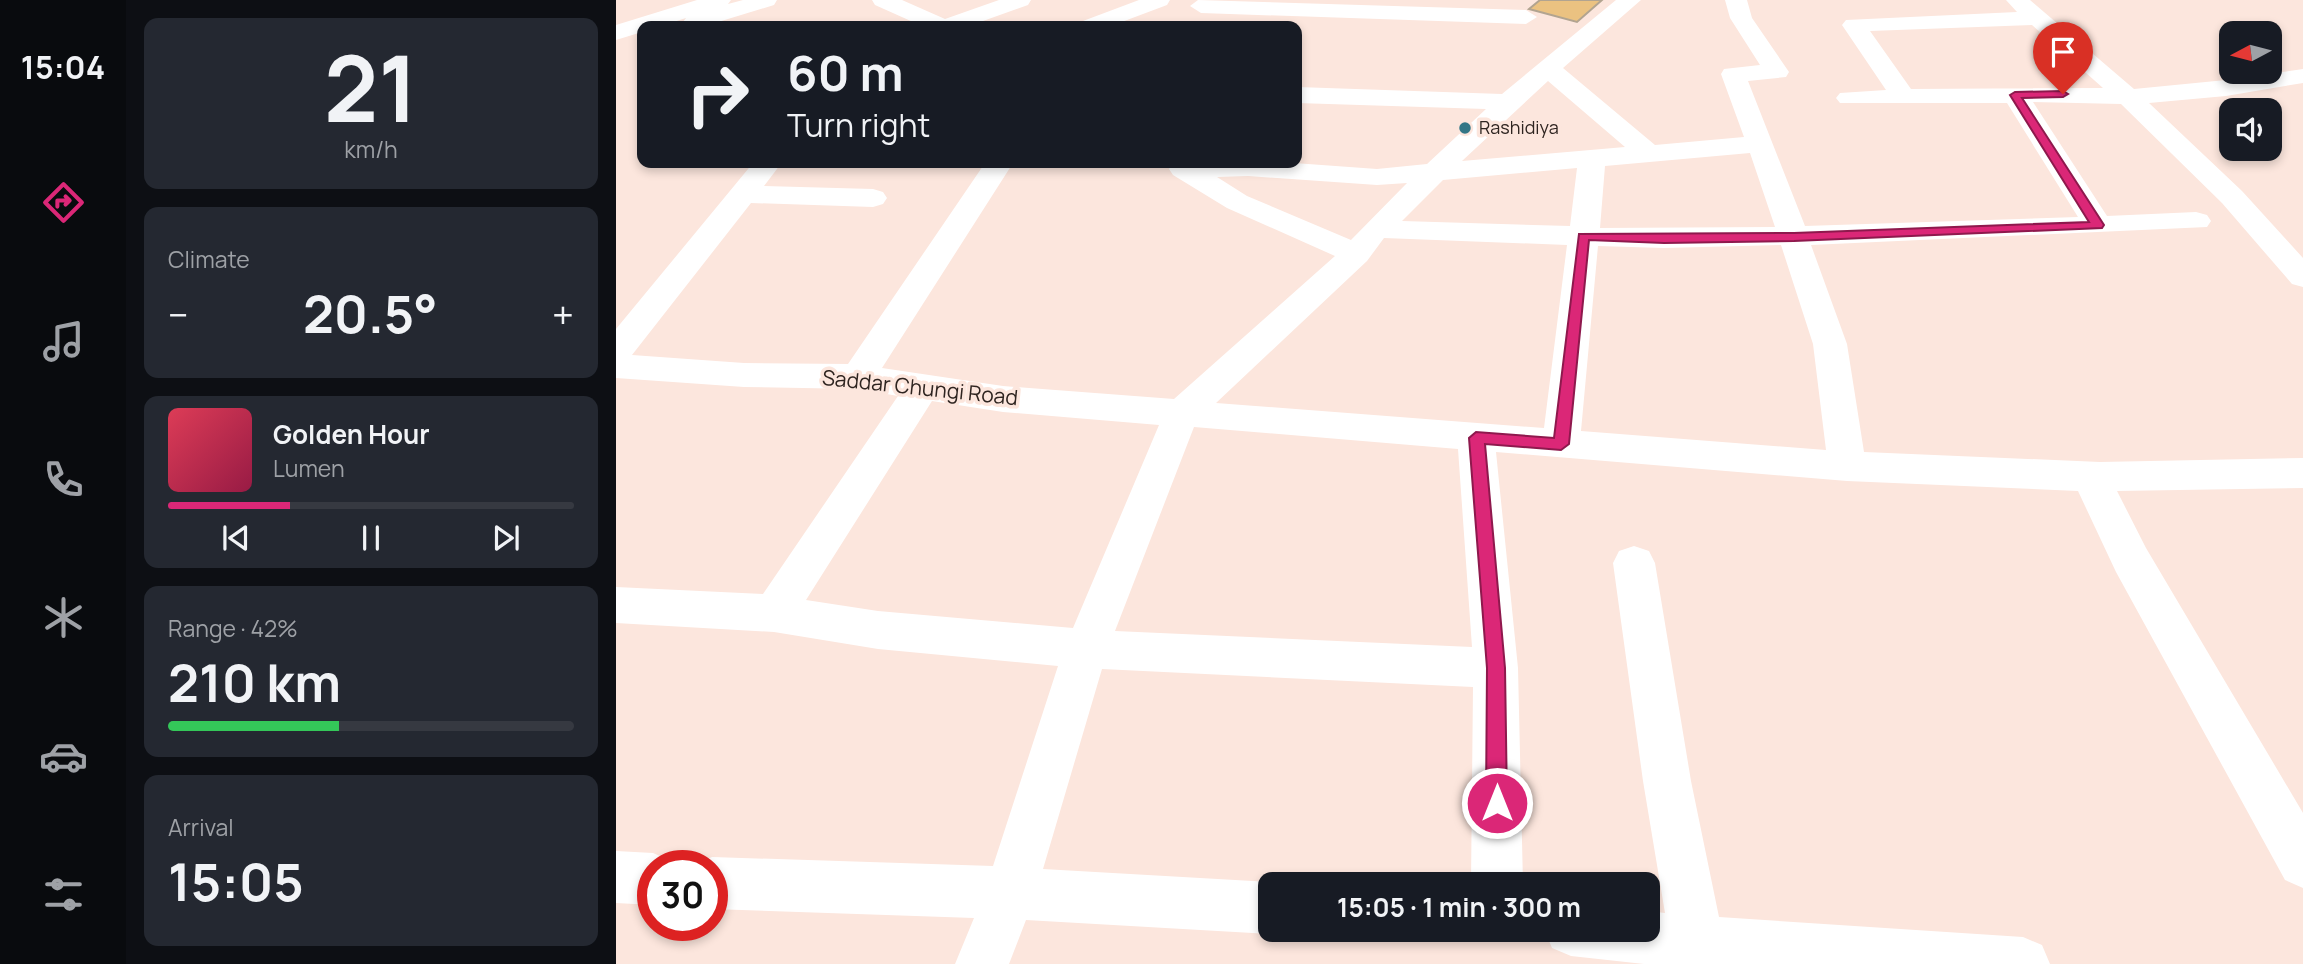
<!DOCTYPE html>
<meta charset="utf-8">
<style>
:root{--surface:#171b24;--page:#242831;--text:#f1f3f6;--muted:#9ea1a6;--line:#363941;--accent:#db2777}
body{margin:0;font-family:Manrope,sans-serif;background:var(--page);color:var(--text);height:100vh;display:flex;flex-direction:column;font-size:26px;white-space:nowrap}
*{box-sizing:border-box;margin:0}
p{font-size:23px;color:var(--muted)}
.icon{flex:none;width:38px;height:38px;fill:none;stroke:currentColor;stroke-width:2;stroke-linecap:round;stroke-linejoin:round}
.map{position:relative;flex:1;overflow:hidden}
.side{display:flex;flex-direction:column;gap:18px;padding:18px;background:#0d0f14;width:490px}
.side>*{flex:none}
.top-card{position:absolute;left:21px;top:21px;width:665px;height:147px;border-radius:14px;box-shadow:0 4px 10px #0003;background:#171b24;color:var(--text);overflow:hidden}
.needle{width:46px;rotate:263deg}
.tools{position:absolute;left:1603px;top:21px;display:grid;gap:14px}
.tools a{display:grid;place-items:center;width:63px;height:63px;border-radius:14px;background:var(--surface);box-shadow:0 4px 10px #0003;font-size:35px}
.speed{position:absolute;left:21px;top:850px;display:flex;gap:14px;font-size:35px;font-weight:700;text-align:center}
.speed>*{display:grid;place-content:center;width:91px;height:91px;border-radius:50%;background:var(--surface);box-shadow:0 4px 10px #0003;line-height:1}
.speed .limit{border:10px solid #d22;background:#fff;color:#111}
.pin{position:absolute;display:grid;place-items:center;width:60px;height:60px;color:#fff;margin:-72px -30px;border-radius:50% 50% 50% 0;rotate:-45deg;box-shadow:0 0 7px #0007}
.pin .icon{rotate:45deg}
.me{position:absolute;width:77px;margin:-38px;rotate:0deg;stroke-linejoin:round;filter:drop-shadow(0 0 5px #0008)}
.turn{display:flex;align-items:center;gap:24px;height:147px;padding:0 35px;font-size:32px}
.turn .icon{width:91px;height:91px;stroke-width:2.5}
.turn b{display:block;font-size:49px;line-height:60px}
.big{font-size:52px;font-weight:700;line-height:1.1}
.side .tile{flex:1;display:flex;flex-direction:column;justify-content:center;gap:10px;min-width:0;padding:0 24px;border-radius:14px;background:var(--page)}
.side .dial{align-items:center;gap:0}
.dial b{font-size:91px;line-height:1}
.song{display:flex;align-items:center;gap:21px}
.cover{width:84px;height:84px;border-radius:10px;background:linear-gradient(135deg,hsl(350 70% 55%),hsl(340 70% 35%))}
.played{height:7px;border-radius:4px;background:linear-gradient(90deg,var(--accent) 30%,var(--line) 30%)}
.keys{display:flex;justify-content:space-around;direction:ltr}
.heat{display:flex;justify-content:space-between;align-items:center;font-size:38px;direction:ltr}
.charge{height:10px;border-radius:5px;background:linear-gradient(90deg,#34c759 42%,var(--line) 0)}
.trip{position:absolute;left:642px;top:872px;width:402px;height:70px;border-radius:14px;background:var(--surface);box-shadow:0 4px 10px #0003;font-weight:700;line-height:70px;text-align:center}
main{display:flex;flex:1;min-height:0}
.tabs{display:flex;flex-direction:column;width:126px;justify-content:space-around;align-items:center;background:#090b0e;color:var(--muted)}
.tabs .icon{width:49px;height:49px}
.tabs .selected{color:var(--accent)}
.tabs b{font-size:32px;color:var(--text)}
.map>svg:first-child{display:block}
.building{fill:#ebc281;stroke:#b2a490;stroke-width:2}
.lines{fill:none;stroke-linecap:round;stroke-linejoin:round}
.minor{fill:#fff;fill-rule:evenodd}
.highway{fill:#fff;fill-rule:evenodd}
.route{fill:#db2777;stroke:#8e194d;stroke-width:2}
.poi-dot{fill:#337686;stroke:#fce6dd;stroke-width:2.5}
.labels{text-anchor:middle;stroke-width:7;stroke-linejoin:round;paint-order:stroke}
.far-poi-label{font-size:18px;fill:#2e2420;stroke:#fce6dd;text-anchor:start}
.street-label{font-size:21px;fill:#2e2420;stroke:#fce6dd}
</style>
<main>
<nav class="tabs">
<b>15:04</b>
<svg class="icon selected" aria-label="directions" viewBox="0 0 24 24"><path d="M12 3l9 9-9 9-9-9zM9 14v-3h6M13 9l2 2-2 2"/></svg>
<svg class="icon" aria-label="music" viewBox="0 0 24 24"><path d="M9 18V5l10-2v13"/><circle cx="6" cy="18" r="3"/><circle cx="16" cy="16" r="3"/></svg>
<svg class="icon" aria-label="phone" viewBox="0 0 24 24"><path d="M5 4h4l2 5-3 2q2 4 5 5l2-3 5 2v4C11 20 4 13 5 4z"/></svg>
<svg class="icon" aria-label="climate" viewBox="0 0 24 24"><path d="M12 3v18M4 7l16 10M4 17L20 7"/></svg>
<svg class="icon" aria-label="car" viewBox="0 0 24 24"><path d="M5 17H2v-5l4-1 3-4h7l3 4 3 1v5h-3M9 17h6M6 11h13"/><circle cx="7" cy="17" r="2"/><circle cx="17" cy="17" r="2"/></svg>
<svg class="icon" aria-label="filters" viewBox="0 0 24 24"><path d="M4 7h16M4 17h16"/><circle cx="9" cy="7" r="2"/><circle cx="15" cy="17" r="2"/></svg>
</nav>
<section class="side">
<div class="tile dial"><b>21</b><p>km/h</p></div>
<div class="tile"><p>Climate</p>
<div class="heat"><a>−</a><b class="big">20.5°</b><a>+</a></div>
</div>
<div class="tile">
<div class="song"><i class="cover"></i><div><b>Golden Hour</b><p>Lumen</p></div></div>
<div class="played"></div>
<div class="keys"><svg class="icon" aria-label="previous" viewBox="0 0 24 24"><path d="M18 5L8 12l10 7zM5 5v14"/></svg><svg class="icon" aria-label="pause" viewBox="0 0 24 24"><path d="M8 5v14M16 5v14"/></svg><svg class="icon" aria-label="next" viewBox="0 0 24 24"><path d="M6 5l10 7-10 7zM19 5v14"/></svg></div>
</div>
<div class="tile"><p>Range · 42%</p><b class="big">210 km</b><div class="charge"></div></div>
<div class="tile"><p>Arrival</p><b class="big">15:05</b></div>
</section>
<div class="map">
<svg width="1687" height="964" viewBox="0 0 1687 964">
<rect width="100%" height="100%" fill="#fce6dd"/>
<polygon class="building" points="924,0 986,0 961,22 913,9"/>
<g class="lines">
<g class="minor">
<polygon points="256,0 286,0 329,19 383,0 415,0 412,5 353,26 306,26 259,5"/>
<polygon points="523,0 554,0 551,5 495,26 463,26 467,21"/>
<polygon points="582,0 910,10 921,17 910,24 585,13 574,6"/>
<path d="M1000 0H1025L947 68 1039 145 1128 137 1105 74 1108 69 1144 65 1114 18 1109 0H1131L1136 18 1173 72 1170 77 1132 81 1189 226 1462 217 1391 103H1224L1220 98 1224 93 1270 90 1226 25 1230 20 1401 12 1390 0H1414L1518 89 1610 80 1687 69V83L1610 96 1533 103 1626 191 1687 258V287L1676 284 1606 203 1505 104 1417 102 1491 216 1580 212 1591 215 1595 221 1591 227 1195 245 1231 344 1248 452 1484 462 1687 458V488L1501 491 1530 548 1687 813V888L1669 880 1500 572 1462 491 1231 481 880 452 902 668 907 884H855L857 687 486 669 427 869 654 882 659 884H654V929H666L654 934 410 920 393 964H339L358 918 96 909V866H77L96 857 377 866 442 666 262 649 158 632 0 623V587L147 594 282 396 242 389 128 387 0 378V329L137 163 164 165 148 186 257 189 267 192 271 198 267 204 257 207 135 203 16 355 128 363 232 364 369 163H397L266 368 387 386 558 399 719 256 611 208 557 175 553 169 557 163H678L761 169 811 164 870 109 681 103V87L886 94ZM1416 25 1487 88 1295 89 1254 31ZM932 81 1009 147 846 161ZM1134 153 1159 227 984 228 989 166ZM961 168 954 226 786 221 827 180ZM632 176 761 185 791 183 735 240 631 196 601 177ZM768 238 951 245 928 428 600 403 751 261ZM1165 245 1197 344 1210 450 965 431 982 246 1048 248ZM316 401 387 412 543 425 457 628 262 611 190 600ZM578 427 842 449 856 647 499 631Z"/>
<polygon points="1018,546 1033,551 1039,563 1075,781 1103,917 1407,937 1426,945 1434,964 1028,964 955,956 936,948 928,929 1032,929 1032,911 1049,913 1027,781 997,563 1003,551"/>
<polygon points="0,851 37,853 55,861 58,866 37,866 37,905 0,903"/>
</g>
<polygon class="highway" points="81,0 115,0 112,4 127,0 161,0 158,5 89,26 70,26 67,22 70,18 45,26 26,26 26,32 0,40 0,25"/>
</g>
<polygon class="route" points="1399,92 1447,91 1452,94 1447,97 1406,98 1488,225 1486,228 1178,241 1048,243 973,240 953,444 945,450 869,444 889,668 891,803 888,810 881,813 873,810 870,803 871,668 853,438 860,432 938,438 963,234 1178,233 1473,222 1394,95"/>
<circle class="poi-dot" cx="849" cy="128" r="7"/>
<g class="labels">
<g class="far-poi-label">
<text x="863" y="134">Rashidiya</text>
</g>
<g class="street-label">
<text transform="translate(304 388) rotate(6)" y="7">Saddar Chungi Road</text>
</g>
</g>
</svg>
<div class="tools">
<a><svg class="needle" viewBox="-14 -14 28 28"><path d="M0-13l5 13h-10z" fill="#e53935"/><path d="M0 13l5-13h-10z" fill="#9ea1a6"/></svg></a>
<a><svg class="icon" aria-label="sound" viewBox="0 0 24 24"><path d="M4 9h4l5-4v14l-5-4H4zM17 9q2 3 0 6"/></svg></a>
</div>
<div class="speed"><div class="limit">30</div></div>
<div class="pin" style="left:1447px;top:94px;background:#d93025"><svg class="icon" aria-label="arrive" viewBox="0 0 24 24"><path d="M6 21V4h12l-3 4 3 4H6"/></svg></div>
<svg class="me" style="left:881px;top:803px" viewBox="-20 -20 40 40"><circle r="17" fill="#db2777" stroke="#fff" stroke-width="3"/><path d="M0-11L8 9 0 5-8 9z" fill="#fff"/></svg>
<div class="trip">15:05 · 1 min · 300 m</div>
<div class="top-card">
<div class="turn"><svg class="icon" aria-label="right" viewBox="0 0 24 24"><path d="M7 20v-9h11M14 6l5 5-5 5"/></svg><div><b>60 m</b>Turn right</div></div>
</div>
</div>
</main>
